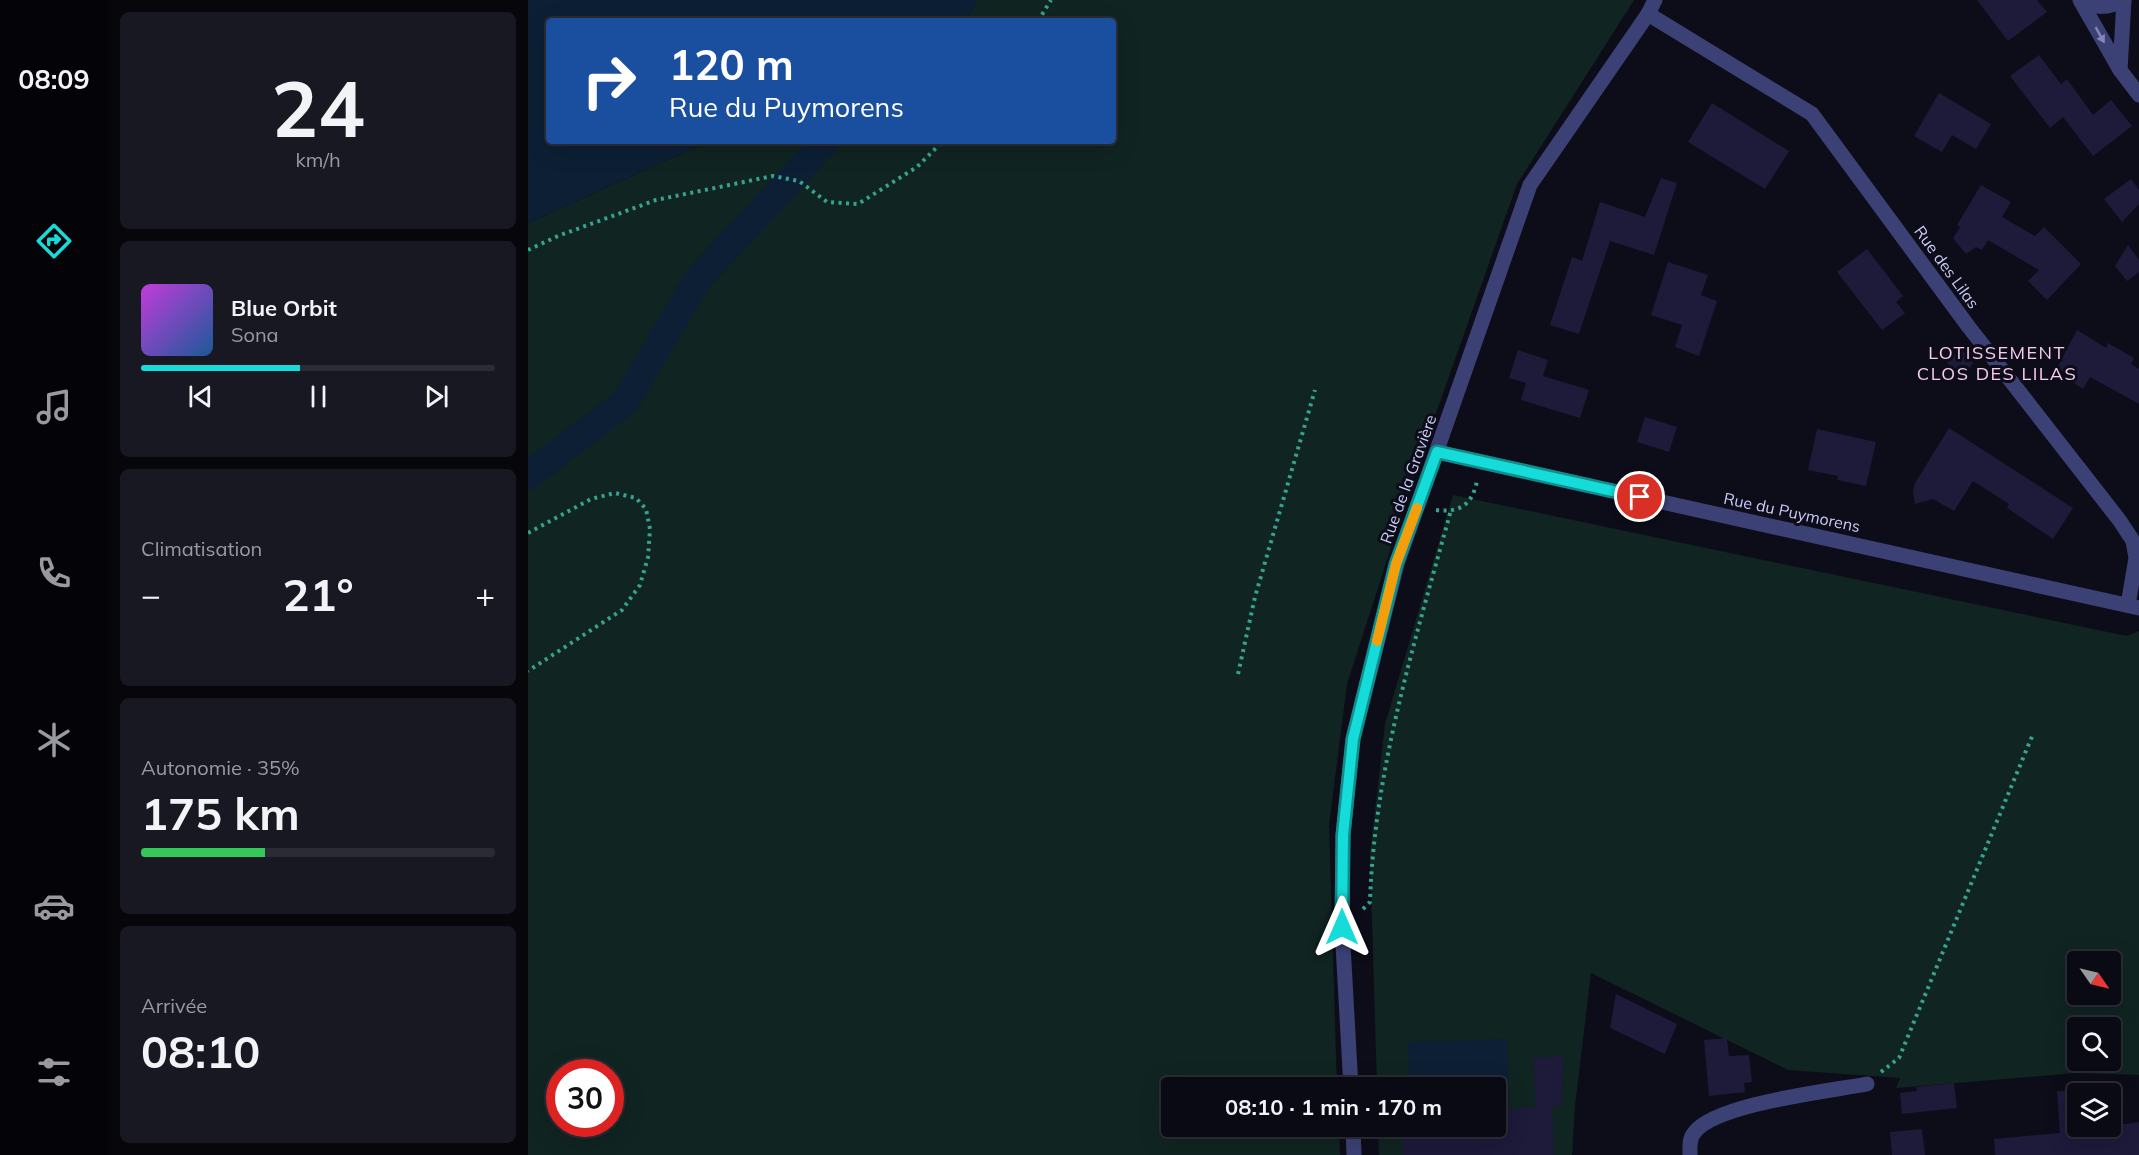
<!DOCTYPE html>
<html lang="fr">
<meta charset="utf-8">
<style>
:root{--surface:#0a0a14;--page:#181822;--text:#f1f3f6;--muted:#999aa0;--line:#2a2b34;--accent:#15dcd8}
body{margin:0;font-family:Mulish,sans-serif;background:var(--page);color:var(--text);height:100vh;display:flex;flex-direction:column;font-size:22px;white-space:nowrap}
*{box-sizing:border-box;margin:0}
p{font-size:20px;color:var(--muted)}
.icon{flex:none;width:33px;height:33px;fill:none;stroke:currentColor;stroke-width:2;stroke-linecap:round;stroke-linejoin:round}
.map{position:relative;flex:1;overflow:hidden}
.panel{display:flex;flex-direction:column;gap:12px;padding:12px;background:#06060b;width:420px}
.panel>*{flex:none}
.top-card{position:absolute;left:18px;top:18px;width:570px;height:126px;border-radius:6px;box-shadow:0 6px 24px #0002,0 0 0 2px var(--line);background:#1a4fa0;color:#fff;overflow:hidden}
.needle{width:39px;rotate:124deg}
.tools{position:absolute;left:1539px;top:951px;display:grid;gap:12px}
.tools a{display:grid;place-items:center;width:54px;height:54px;border-radius:6px;background:var(--surface);box-shadow:0 6px 24px #0002,0 0 0 2px var(--line);font-size:30px}
.speed{position:absolute;left:18px;top:1059px;display:flex;gap:12px;font-size:30px;font-weight:700;text-align:center}
.speed>*{display:grid;place-content:center;width:78px;height:78px;border-radius:50%;background:var(--surface);box-shadow:0 6px 24px #0002,0 0 0 2px var(--line);line-height:1}
.speed .limit{border:9px solid #d22;background:#fff;color:#111}
.pin{position:absolute;display:grid;place-items:center;width:51px;height:51px;color:#fff;margin:-26px;border:3px solid #fff;border-radius:50%;box-shadow:0 2px 6px #0007}
.me{position:absolute;width:66px;margin:-33px;rotate:0deg;stroke-linejoin:round;filter:drop-shadow(0 0 4px #0008)}
.turn{display:flex;align-items:center;gap:21px;height:126px;padding:0 24px;font-size:27px}
.turn .icon{width:78px;height:78px;stroke-width:2.5}
.turn b{display:block;font-size:42px;line-height:51px}
.big{font-size:45px;font-weight:700;line-height:1.1}
.panel .card{flex:1;display:flex;flex-direction:column;justify-content:center;gap:9px;min-width:0;padding:0 21px;border-radius:9px;background:var(--page)}
.panel .dial{align-items:center;gap:0}
.dial b{font-size:78px;line-height:1}
.song{display:flex;align-items:center;gap:18px}
.cover{width:72px;height:72px;border-radius:9px;background:linear-gradient(135deg,hsl(290 70% 55%),hsl(210 70% 35%))}
.played{height:6px;border-radius:3px;background:linear-gradient(90deg,var(--accent) 45%,var(--line) 45%)}
.keys{display:flex;justify-content:space-around;direction:ltr}
.heat{display:flex;justify-content:space-between;align-items:center;font-size:33px;direction:ltr}
.charge{height:9px;border-radius:4px;background:linear-gradient(90deg,#34c759 35%,var(--line) 0)}
.trip{position:absolute;left:633px;top:1077px;width:345px;height:60px;border-radius:6px;background:var(--surface);box-shadow:0 6px 24px #0002,0 0 0 2px var(--line);font-weight:700;line-height:60px;text-align:center}
main{display:flex;flex:1;min-height:0}
.tabs{display:flex;flex-direction:column;width:108px;justify-content:space-around;align-items:center;background:#040408;color:var(--muted)}
.tabs .icon{width:42px;height:42px}
.tabs .selected{color:var(--accent)}
.tabs b{font-size:27px;color:var(--text)}
.map>svg:first-child{display:block}
.green{fill:#102421;fill-rule:evenodd}
.water{fill:#0c1f34}
.lines{fill:none;stroke-linecap:round;stroke-linejoin:round}
.canal{stroke:#0c1f34;stroke-width:28}
.building{fill:#1d1a3a}
.path{stroke:#37a28e;stroke-width:4;stroke-dasharray:3 4.5;stroke-linecap:butt}
.minor{stroke:#3c4175;stroke-width:15}
.oneway{fill:#8486b8}
.route-casing{stroke:#0e8f8c;stroke-width:15}
.route{stroke:#15dcd8;stroke-width:10}
.slow{stroke:#f59e0b;stroke-width:10}
.labels{text-anchor:middle;stroke-width:6;stroke-linejoin:round;paint-order:stroke}
.street-label{font-size:16px;fill:#cbcbfa;stroke:#0d0d1a}
.neighbourhood-label{font-size:18px;letter-spacing:1.5px;fill:#facdef;stroke:#0d0d1a}
</style>
<main>
<nav class="tabs">
<b>08:09</b>
<svg class="icon selected" aria-label="directions" viewBox="0 0 24 24"><path d="M12 3l9 9-9 9-9-9zM9 14v-3h6M13 9l2 2-2 2"/></svg>
<svg class="icon" aria-label="music" viewBox="0 0 24 24"><path d="M9 18V5l10-2v13"/><circle cx="6" cy="18" r="3"/><circle cx="16" cy="16" r="3"/></svg>
<svg class="icon" aria-label="phone" viewBox="0 0 24 24"><path d="M5 4h4l2 5-3 2q2 4 5 5l2-3 5 2v4C11 20 4 13 5 4z"/></svg>
<svg class="icon" aria-label="climate" viewBox="0 0 24 24"><path d="M12 3v18M4 7l16 10M4 17L20 7"/></svg>
<svg class="icon" aria-label="car" viewBox="0 0 24 24"><path d="M5 17H2v-5l4-1 3-4h7l3 4 3 1v5h-3M9 17h6M6 11h13"/><circle cx="7" cy="17" r="2"/><circle cx="17" cy="17" r="2"/></svg>
<svg class="icon" aria-label="filters" viewBox="0 0 24 24"><path d="M4 7h16M4 17h16"/><circle cx="9" cy="7" r="2"/><circle cx="15" cy="17" r="2"/></svg>
</nav>
<section class="panel">
<div class="card dial"><b>24</b><p>km/h</p></div>
<div class="card">
<div class="song"><i class="cover"></i><div><b>Blue Orbit</b><p>Sona</p></div></div>
<div class="played"></div>
<div class="keys"><svg class="icon" aria-label="previous" viewBox="0 0 24 24"><path d="M18 5L8 12l10 7zM5 5v14"/></svg><svg class="icon" aria-label="pause" viewBox="0 0 24 24"><path d="M8 5v14M16 5v14"/></svg><svg class="icon" aria-label="next" viewBox="0 0 24 24"><path d="M6 5l10 7-10 7zM19 5v14"/></svg></div>
</div>
<div class="card"><p>Climatisation</p>
<div class="heat"><a>−</a><b class="big">21°</b><a>+</a></div>
</div>
<div class="card"><p>Autonomie · 35%</p><b class="big">175 km</b><div class="charge"></div></div>
<div class="card"><p>Arrivée</p><b class="big">08:10</b></div>
</section>
<div class="map">
<svg width="1611" height="1155" viewBox="0 0 1611 1155">
<rect width="100%" height="100%" fill="#0d0d1a"/>
<g class="green">
<path d="M449 0H1106L989 184 889 467 819 684 801 825 809 1087 644 1088V1126L811 1127 812 1155H0V223L181 141H585V21H434L442 14ZM32 1072H82V1124H32Z"/>
<path d="M925 495 1599 636 1611 631V1075L1549 1073 1368 1088 1372 1078 1260 1070 1063 973 1047 1106 1044 1155H851L850 1127 968 1126V1088L849 1087 842 854 857 724ZM1550 962H1582V994H1550ZM1550 1028H1582V1060H1550Z"/>
</g>
<g class="water">
<polygon points="0,0 449,0 442,14 434,21 21,21 21,141 181,141 0,223"/>
<polygon points="979,1039 981,1098 968,1098 968,1088 881,1087 880,1042"/>
</g>
<g class="lines">
<polyline class="canal" points="0,476 98,401 169,280 298,141"/>
</g>
<g class="building">
<polygon points="1449,0 1509,0 1519,12 1480,41"/>
<polygon points="1511,55 1533,84 1539,79 1565,115 1583,100 1604,126 1565,156 1535,117 1522,128 1482,76"/>
<polygon points="1411,93 1463,124 1448,149 1424,135 1414,152 1386,136"/>
<polygon points="1184,103 1261,151 1237,189 1160,142"/>
<polygon points="1133,178 1149,183 1126,255 1082,241 1051,334 1022,325 1044,257 1054,261 1072,202 1117,217"/>
<polygon points="1603,179 1611,190 1611,204 1594,222 1576,199"/>
<polygon points="1453,185 1483,202 1474,217 1507,236 1516,227 1553,264 1519,300 1500,281 1511,270 1460,240 1454,250 1448,247 1438,254 1425,238 1432,227 1429,225"/>
<polygon points="1600,245 1611,260 1611,272 1599,281 1587,266"/>
<polygon points="1339,249 1375,296 1368,302 1377,313 1354,330 1309,272"/>
<polygon points="1140,262 1180,275 1173,295 1189,301 1171,356 1147,347 1154,325 1123,315"/>
<polygon points="1549,330 1578,348 1580,343 1606,358 1603,364 1611,369 1611,404 1562,377 1555,389 1537,377 1539,374 1529,368"/>
<polygon points="1434,349 1445,363 1433,381 1418,361"/>
<polygon points="990,350 1020,360 1015,376 1061,390 1052,418 993,400 998,383 981,378"/>
<polygon points="1117,417 1149,427 1141,452 1109,442"/>
<polygon points="1421,428 1545,508 1525,539 1479,508 1481,504 1445,481 1426,511 1405,499 1387,504 1385,491 1387,483"/>
<polygon points="1289,429 1348,442 1338,486 1309,480 1310,476 1280,470"/>
<polygon points="1088,994 1149,1024 1137,1054 1082,1028"/>
<polygon points="1199,1038 1201,1056 1221,1055 1224,1082 1216,1083 1217,1092 1181,1096 1176,1040"/>
<polygon points="1036,1056 1033,1106 1024,1107 1026,1155 875,1155 874,1126 968,1126 968,1109 1008,1107 1005,1058"/>
<polygon points="1426,1083 1429,1108 1374,1114 1372,1093 1389,1091 1388,1087"/>
<polygon points="1551,1090 1550,1126 1582,1126 1611,1122 1611,1155 1467,1155 1466,1139 1532,1133 1529,1091"/>
<polygon points="1394,1129 1397,1155 1364,1155 1362,1132"/>
</g>
<g class="lines">
<g class="path">
<polyline points="510,21 523,0"/>
<polyline points="0,250 30,236 128,200 245,176 271,181 299,202 330,204 389,167 415,141"/>
<path d="M908 510C933 513 944 504 949 481"/>
<polyline points="0,533 63,499 87,493 108,498 118,509 122,529 120,557 112,585 94,610 0,671"/>
<polyline points="710,674 727,597 787,390"/>
<path d="M835 909 842 902C846 769 888 638 923 510"/>
<polyline points="1353,1072 1371,1058 1505,734"/>
</g>
<g class="minor">
<polyline points="1552,0 1592,70 1611,95"/>
<path d="M1553 0C1569 9 1580 8 1596 0"/>
<polyline points="1120,14 1284,114 1440,326 1592,521 1605,541 1608,558 1600,605"/>
<polyline points="1592,70 1596,0"/>
<polyline points="909,452 1611,608"/>
<polyline points="823,1088 814,927 815,835 825,739 869,564 1002,185 1120,14 1127,0"/>
<polyline points="825,1126 826,1155"/>
<path d="M1162 1155C1162 1147 1161 1139 1166 1133 1186 1104 1302 1091 1339 1084"/>
</g>
</g>
<defs><path id="oneway-solid" d="M-6-.8H1V-3.2L6.5 0L1 3.2V.8H-6Z" transform="scale(1.5)"/></defs>
<use class="oneway" href="#oneway-solid" transform="translate(1572 35) rotate(61)"/>
<g class="lines">
<defs>
<polyline id="route" points="814,927 815,835 825,739 868,564 909,452 1112,497"/>
</defs>
<use href="#route" class="route-casing"/>
<use href="#route" class="route"/>
<polyline class="slow" points="849,641 868,564 889,508"/>
</g>
<g class="labels">
<g class="street-label">
<text transform="translate(1419 267) rotate(54)" y="6">Rue des Lilas</text>
<text transform="translate(880 479) rotate(-70)" y="6">Rue de la Gravière</text>
<text transform="translate(1264 512) rotate(12)" y="6">Rue du Puymorens</text>
</g>
<g class="neighbourhood-label">
<text x="1469" y="359">LOTISSEMENT<tspan x="1469" dy="21">CLOS DES LILAS</tspan></text>
</g>
</g>
</svg>
<div class="tools">
<a><svg class="needle" viewBox="-14 -14 28 28"><path d="M0-13l5 13h-10z" fill="#e53935"/><path d="M0 13l5-13h-10z" fill="#999aa0"/></svg></a>
<a><svg class="icon" aria-label="search" viewBox="0 0 24 24"><circle cx="10" cy="10" r="6"/><path d="M15 15l6 6"/></svg></a>
<a><svg class="icon" aria-label="layers" viewBox="0 0 24 24"><path d="M12 4l9 5-9 5-9-5zM3 14l9 5 9-5"/></svg></a>
</div>
<div class="speed"><div class="limit">30</div></div>
<div class="pin" style="left:1112px;top:497px;background:#d93025"><svg class="icon" aria-label="arrive" viewBox="0 0 24 24"><path d="M6 21V4h12l-3 4 3 4H6"/></svg></div>
<svg class="me" style="left:814px;top:927px" viewBox="-20 -20 40 40"><path d="M0-17L14 15 0 8-14 15z" fill="#15dcd8" stroke="#fff" stroke-width="4"/></svg>
<div class="trip">08:10 · 1 min · 170 m</div>
<div class="top-card">
<div class="turn"><svg class="icon" aria-label="right" viewBox="0 0 24 24"><path d="M7 20v-9h11M14 6l5 5-5 5"/></svg><div><b>120 m</b>Rue du Puymorens</div></div>
</div>
</div>
</main>
